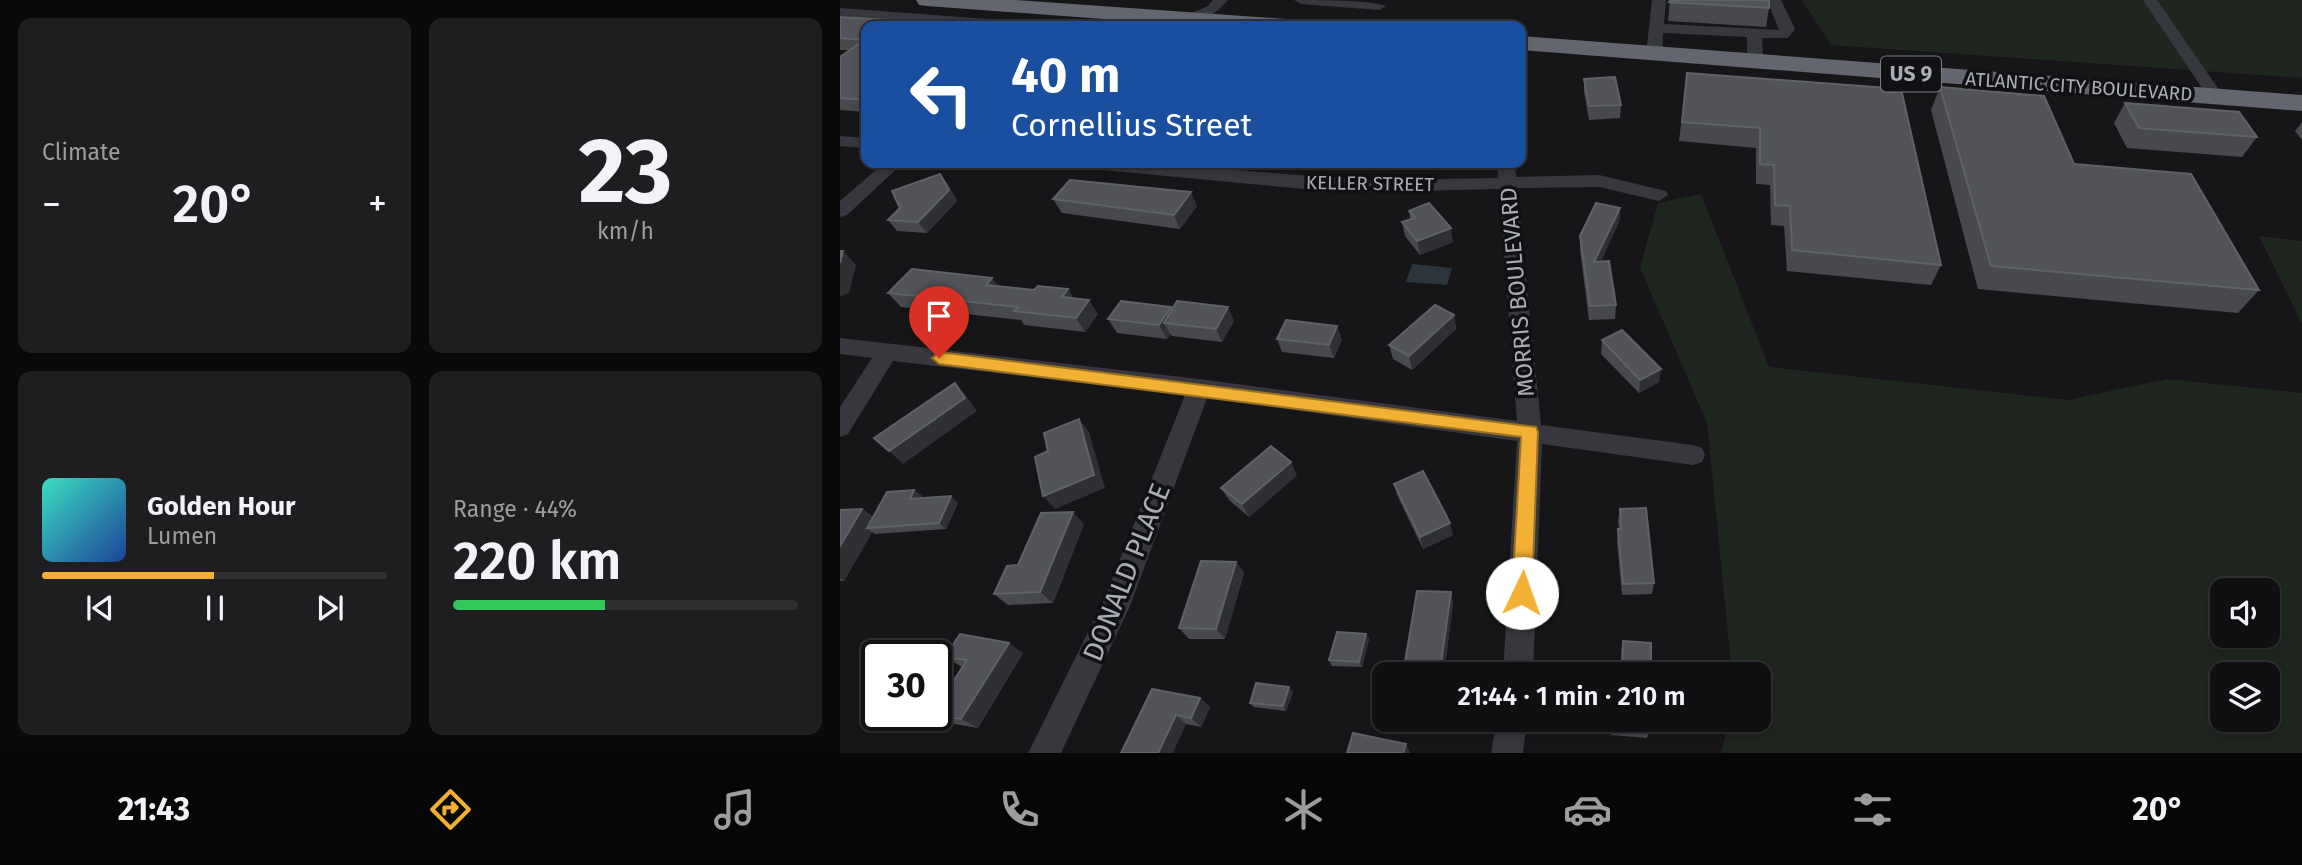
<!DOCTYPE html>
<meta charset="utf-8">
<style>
:root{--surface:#101012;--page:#1e1e20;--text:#f1f3f6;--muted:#9c9d9f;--line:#303032;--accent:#f2b134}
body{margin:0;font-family:"Fira Sans",sans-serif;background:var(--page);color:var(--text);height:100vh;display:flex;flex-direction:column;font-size:26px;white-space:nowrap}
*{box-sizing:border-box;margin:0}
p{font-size:23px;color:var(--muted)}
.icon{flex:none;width:38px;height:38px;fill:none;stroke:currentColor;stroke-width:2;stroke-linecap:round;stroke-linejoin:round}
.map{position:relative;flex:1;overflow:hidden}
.sheet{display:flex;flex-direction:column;gap:18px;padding:18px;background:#09090a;width:840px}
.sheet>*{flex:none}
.hud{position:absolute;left:21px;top:21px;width:665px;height:147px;border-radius:14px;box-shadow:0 4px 10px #0003,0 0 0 2px var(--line);background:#1a4fa0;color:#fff;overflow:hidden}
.fabs{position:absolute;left:1370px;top:578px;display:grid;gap:14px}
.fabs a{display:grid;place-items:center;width:70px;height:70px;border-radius:14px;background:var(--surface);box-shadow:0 4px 10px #0003,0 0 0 2px var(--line);font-size:35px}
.speed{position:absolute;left:21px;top:640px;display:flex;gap:14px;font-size:35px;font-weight:700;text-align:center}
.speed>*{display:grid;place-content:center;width:91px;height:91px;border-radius:50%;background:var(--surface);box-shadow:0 4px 10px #0003,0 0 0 2px var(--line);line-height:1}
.speed .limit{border:4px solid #111;border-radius:10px;background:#fff;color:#111}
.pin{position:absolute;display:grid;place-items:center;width:60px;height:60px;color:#fff;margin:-72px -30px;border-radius:50% 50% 50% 0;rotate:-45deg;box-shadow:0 0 7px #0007}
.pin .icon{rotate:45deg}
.me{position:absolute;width:77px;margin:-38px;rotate:3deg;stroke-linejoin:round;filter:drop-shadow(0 0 5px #0008)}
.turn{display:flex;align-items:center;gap:24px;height:147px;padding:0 35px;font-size:32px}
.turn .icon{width:91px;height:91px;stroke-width:2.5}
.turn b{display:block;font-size:49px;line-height:60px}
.big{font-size:52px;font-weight:600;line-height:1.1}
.sheet .tile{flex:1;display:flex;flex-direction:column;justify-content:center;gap:10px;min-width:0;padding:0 24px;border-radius:14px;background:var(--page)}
.sheet .dial{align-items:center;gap:0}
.dial b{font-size:91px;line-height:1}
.song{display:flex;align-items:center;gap:21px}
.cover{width:84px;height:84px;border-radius:10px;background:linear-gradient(135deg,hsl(170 70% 55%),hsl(220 70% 35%))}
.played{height:7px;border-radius:4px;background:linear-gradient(90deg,var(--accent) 50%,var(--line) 50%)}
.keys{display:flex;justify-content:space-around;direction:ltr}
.heat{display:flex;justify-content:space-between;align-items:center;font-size:38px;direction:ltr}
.charge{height:10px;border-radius:5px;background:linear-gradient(90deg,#34c759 44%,var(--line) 0)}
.sheet .tiles{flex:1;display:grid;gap:18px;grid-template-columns:repeat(2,1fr)}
.trip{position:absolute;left:532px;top:662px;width:399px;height:70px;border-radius:14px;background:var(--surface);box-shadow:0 4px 10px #0003,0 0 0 2px var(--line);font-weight:600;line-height:70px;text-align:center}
.tabs{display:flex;height:112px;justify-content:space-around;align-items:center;background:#060607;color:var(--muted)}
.tabs .icon{width:49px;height:49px}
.tabs .active{color:var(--accent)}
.tabs b{font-size:32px;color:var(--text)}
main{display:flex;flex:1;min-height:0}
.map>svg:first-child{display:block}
.green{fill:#1e261f;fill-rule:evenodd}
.water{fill:#2c353c}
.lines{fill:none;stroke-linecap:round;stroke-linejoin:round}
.minor{fill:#37383d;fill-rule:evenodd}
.highway{fill:#63666e;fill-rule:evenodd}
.wall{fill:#47494d}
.shaded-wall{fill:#2f3033}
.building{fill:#525359;stroke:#5f6168;stroke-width:2}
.route{fill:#f2b134;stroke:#9d7322;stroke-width:2}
.labels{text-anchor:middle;stroke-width:7;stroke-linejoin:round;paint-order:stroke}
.far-street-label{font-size:19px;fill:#a8adb8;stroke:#111113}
.shield{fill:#111113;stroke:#7b7e86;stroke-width:2}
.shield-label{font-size:21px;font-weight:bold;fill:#a8adb8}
.street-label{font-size:23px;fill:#a8adb8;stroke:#111113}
.near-street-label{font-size:28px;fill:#a8adb8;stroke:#111113}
</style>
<main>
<section class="sheet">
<div class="tiles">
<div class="tile"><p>Climate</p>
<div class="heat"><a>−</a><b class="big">20°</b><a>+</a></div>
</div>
<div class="tile dial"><b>23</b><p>km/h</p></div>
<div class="tile">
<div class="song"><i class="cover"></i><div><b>Golden Hour</b><p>Lumen</p></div></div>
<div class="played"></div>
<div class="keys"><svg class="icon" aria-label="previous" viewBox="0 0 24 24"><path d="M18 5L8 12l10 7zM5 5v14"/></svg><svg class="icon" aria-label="pause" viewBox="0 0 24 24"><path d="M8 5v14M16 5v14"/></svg><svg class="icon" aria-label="next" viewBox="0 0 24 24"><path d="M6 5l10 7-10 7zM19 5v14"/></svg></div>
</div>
<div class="tile"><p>Range · 44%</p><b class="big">220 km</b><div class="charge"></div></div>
</div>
</section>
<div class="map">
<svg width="1462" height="753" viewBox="0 0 1462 753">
<rect width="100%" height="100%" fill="#161618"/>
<g class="green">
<polygon points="962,0 1462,0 1462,78 991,45"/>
<path d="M861 194 929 367 1228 400 1327 379 1462 393V753H881L890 719H919V674H892L867 423 800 268 818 203ZM1382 590H1428V635H1382ZM1382 674H1428V719H1382Z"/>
<polygon points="1419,236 1462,241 1462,324"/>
</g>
<polygon class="water" points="572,264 612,268 607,285 566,282"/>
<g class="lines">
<g class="minor">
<path d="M373 0H388C378 12 361 25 345 22V16L368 6Z"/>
<path d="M454 0C474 0 532 0 546 6L539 10 461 4Z"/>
<polygon points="812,0 826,0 824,24 939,30 927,0 941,0 955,29 948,38 922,38 923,62 915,67 907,62 907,37 823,33 822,54 814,59 806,54"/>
<polygon points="1303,0 1317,0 1384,97 1382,100 1370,100"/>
<polygon points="0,8 187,22 194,26 133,26 0,16"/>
<polygon points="0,136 26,138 26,148 0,146"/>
<polygon points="44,163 63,163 7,215 0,217 0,201"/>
<polygon points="232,163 298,163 529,180 658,178 657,163 675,163 676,177 759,175 826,191 828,195 819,201 759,187 677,188 701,425 853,445 862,448 865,455 862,462 853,465 702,444 693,674 663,674 677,441 367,398 290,606 221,753 188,753 264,600 345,395 53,361 8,434 0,437 0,407 32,358 0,354 0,338 359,379 677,421 659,189 529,192 465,189 241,168"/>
<polygon points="657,719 687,719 683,753 651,753"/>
</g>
<g class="highway">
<polygon points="76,0 176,0 446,19 454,21 457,26 358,26 87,6 79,5"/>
<polygon points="681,36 1462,95 1462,111 681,50"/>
</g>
</g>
<g class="wall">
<polygon points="830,0 929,8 926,27 828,21"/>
<polygon points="0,17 130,25 130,26 26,26 26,112 0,110 0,57 9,50 0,50"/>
<polygon points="847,73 1101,265 1091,285 947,271 944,226 931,225 930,185 916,184 916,148 839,141"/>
<polygon points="744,79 781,105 780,118 749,120 744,92"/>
<polygon points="1100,87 1419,290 1398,313 1138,289 1091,110"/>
<polygon points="1285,103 1417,137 1402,157 1287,148 1274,123"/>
<polygon points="1462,122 1462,140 1455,131"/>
<polygon points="100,174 108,185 117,201 87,233 57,231 48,220"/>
<polygon points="213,199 357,206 340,229 222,213"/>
<polygon points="780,208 779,222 761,261 776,305 775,319 749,320 740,250 740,236"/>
<polygon points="569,211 613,242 580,255 565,236 562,222 570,219"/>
<polygon points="48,293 234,298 258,314 245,332 184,325 181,320 61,307"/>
<polygon points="331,307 332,309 394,321 382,342 332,336 330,334 327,339 277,333 268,319"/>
<polygon points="614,315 616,329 572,370 553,359 549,345"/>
<polygon points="437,339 502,340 494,358 442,352"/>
<polygon points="762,340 819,382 799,393 761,354"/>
<polygon points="457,475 409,517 389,500 381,488"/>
<polygon points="554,484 613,535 583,549 558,497"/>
<polygon points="74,490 82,496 81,498 118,503 106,529 35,534 32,532 4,581 0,581 0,510 22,509 33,517"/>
<polygon points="780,509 814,583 812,594 782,595 777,541 778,529 779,529 778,521"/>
<polygon points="244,524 213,603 168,605 154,594 178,565"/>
<polygon points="396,562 404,573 385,639 349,639 339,628"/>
<polygon points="611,592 613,604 604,673 569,672 565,662"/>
<polygon points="526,634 529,639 522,667 492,666 489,660"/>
<polygon points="183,653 138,728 109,723 95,716 96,716 96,708 122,667 105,657"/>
<polygon points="453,692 446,711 414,707 410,703"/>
<polygon points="360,698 370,707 361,727 346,724 281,753"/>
<polygon points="771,719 810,719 810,729 807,738 771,735"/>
</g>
<g class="shaded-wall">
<polygon points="100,174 108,185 117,201 87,233 78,222"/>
<polygon points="351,192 357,206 340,229 334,215"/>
<polygon points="780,208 779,222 754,276 754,262"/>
<polygon points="611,228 613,242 580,255 577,241"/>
<polygon points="3,251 16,265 9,293 0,296 0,263"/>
<polygon points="152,278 163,292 146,285"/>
<polygon points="228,289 237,303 222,297"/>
<polygon points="249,300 258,314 245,332 236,318"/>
<polygon points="331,307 339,321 324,323 330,334 327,339 319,325"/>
<polygon points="388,307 394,321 382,342 376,329"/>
<polygon points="614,315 616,329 572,370 569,356"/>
<polygon points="497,326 502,340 494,358 489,345"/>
<polygon points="821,369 819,382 799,393 800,380"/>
<polygon points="115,383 127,397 137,411 63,464 49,451"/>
<polygon points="239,419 249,432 265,488 215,509 203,496"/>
<polygon points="451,462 457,475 409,517 402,504"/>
<polygon points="74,490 82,496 77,505 70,499"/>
<polygon points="111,496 118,503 106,529 99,523"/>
<polygon points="22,509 38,522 27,528 32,532 4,581 0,578 0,546"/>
<polygon points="233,512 244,524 213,603 200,592"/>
<polygon points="610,523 613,535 583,549 580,537"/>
<polygon points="396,562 404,573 385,639 376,629"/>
<polygon points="611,592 613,604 604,673 601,663"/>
<polygon points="526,634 529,639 522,667 519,662"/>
<polygon points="169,643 183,653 138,728 121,719"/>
<polygon points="449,687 453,692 446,711 443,706"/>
<polygon points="360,698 370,707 361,727 351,718"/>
<polygon points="336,715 346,724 333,753 318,753"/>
<polygon points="566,744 570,752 570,753 563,753"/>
</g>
<g class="building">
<polygon points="830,0 929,0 929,8 829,2"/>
<polygon points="0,17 130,25 26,26 26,100 0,98 0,57 24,40 0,38"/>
<polygon points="256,20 263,26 249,26"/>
<polygon points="847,73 1061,89 1101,265 952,250 950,206 935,205 934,165 920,164 920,128 842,122"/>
<polygon points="775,77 781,105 749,106 744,79"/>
<polygon points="1100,87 1204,96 1234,164 1351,174 1419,290 1151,266"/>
<polygon points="1285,103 1399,112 1417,137 1299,128"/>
<polygon points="100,174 109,190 78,222 48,220 60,208 52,191"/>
<polygon points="230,180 351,192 334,215 213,199"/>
<polygon points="589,203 611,228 577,241 562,222 575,218 569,211"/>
<polygon points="756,203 780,208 754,262 769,261 776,305 750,306 740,236"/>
<polygon points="0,251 3,251 0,263"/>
<polygon points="72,269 152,278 146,285 194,290 198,286 228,289 222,297 249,300 236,318 174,311 178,307 48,293"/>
<polygon points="281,301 331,307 319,325 268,319"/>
<polygon points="337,301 388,307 376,329 324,323"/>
<polygon points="595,305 614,315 569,356 549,345"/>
<polygon points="446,320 497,326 489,345 437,339"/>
<polygon points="782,330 821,369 800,380 762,340"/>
<polygon points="115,383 125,398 49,451 34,438"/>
<polygon points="239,419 254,475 203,496 195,457 208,451 204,433"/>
<polygon points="431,446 451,462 402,504 381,488"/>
<polygon points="583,471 610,523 580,537 554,484"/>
<polygon points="74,490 70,499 111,496 99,523 27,528 47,492"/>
<polygon points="806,508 814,583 783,584 778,529 781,529 780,509"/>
<polygon points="22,509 0,546 0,510"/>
<polygon points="233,512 200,592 154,594 167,566 178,565 201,513"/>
<polygon points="361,561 396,562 376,629 339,628"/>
<polygon points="577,591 611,592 601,663 565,662"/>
<polygon points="497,632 526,634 519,662 489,660"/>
<polygon points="120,634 169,643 121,719 96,715 96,708 127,660 105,657"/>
<polygon points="783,641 811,643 811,674 774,674 775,662 782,663"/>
<polygon points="416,683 449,687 443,706 410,703"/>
<polygon points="312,689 360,698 351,718 336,715 318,753 281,753"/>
<polygon points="772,719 810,719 810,729 772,726"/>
<polygon points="513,733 566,744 563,753 507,753"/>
</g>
<polygon class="route" points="99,352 696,427 698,432 692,593 689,599 682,602 675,599 672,593 681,437 99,364 92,358"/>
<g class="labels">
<g class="far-street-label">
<text transform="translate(1239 86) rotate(4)" y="7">ATLANTIC CITY BOULEVARD</text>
<text transform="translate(530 183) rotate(1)" y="7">KELLER STREET</text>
</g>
<rect class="shield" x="1041" y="56.5" width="60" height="35" rx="5"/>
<g class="shield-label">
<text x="1071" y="81">US 9</text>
</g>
<g class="street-label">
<text transform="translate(677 292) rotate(-95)" y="8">MORRIS BOULEVARD</text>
</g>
<g class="near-street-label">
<text transform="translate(286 572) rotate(-68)" y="10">DONALD PLACE</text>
</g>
</g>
</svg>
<div class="fabs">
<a><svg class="icon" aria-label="sound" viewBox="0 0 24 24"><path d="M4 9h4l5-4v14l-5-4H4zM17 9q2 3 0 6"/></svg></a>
<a><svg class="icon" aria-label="layers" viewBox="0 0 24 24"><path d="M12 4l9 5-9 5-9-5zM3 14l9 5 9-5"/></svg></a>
</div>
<div class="speed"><div class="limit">30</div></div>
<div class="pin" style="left:99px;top:358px;background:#d93025"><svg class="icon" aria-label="arrive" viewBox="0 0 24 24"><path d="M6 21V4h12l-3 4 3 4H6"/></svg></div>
<svg class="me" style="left:682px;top:593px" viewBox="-20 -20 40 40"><circle r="19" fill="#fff"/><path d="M0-13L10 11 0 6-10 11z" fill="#f2b134"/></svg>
<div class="trip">21:44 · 1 min · 210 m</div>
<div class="hud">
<div class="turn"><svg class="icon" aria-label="left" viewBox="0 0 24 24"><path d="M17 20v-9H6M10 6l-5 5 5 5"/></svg><div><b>40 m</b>Cornellius Street</div></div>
</div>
</div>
</main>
<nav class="tabs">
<b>21:43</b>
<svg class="icon active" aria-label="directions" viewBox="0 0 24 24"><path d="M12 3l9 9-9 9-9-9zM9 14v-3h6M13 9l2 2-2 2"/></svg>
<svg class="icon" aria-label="music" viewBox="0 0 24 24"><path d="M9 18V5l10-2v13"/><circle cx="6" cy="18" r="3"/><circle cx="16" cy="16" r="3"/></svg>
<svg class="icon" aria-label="phone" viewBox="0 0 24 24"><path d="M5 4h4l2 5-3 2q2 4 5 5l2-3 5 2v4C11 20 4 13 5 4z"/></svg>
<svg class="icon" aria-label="climate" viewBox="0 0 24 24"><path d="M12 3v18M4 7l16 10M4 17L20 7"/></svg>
<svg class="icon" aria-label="car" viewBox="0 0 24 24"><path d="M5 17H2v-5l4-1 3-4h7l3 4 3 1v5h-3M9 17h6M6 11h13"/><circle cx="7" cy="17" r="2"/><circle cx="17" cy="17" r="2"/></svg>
<svg class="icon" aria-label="filters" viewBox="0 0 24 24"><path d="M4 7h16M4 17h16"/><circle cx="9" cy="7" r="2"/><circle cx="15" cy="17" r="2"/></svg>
<b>20°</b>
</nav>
